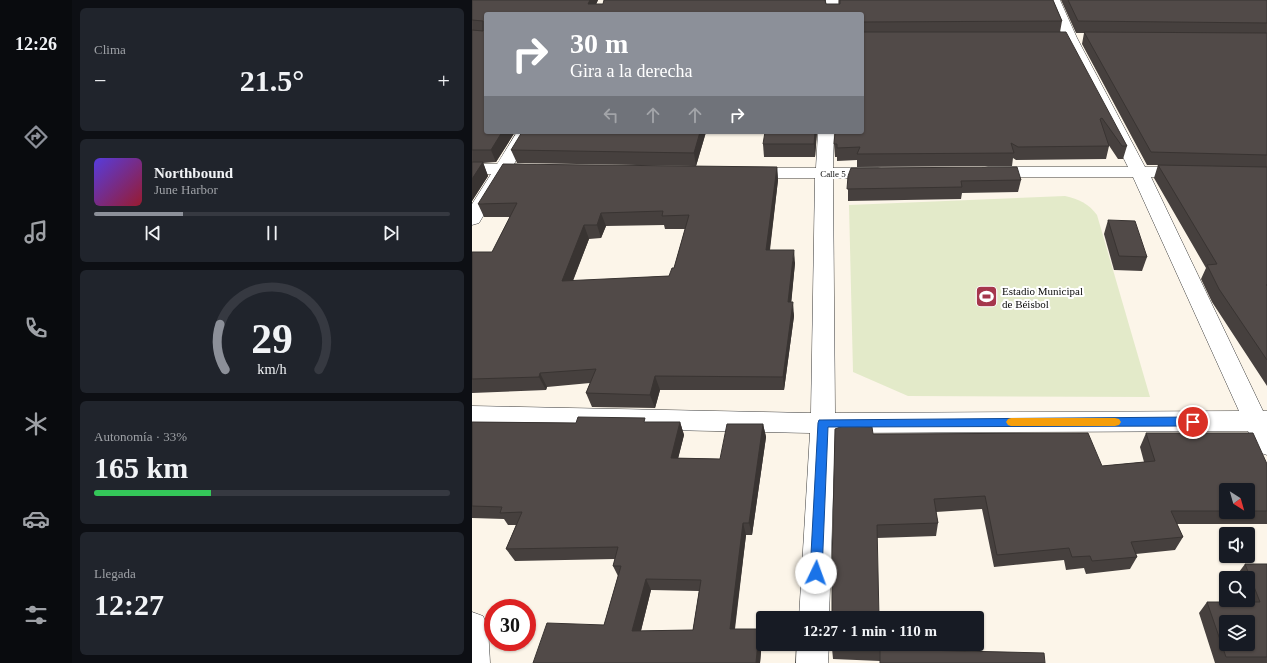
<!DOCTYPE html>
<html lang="es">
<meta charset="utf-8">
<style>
:root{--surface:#171b24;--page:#20242c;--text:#f1f3f6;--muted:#9ea1a6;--line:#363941;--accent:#8c9099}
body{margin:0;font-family:"Times New Roman",serif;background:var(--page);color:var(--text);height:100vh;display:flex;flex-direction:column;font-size:15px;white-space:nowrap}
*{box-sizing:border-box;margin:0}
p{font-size:13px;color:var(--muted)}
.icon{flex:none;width:22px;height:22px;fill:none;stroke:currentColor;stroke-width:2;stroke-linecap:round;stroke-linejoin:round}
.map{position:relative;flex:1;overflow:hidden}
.details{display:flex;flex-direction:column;gap:8px;padding:8px;background:#0d0f14;width:400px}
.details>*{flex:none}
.guide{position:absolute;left:12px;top:12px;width:380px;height:122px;border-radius:4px;box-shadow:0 1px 3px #0004;background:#8c9099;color:#fff;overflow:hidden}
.needle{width:26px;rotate:143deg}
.tools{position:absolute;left:747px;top:483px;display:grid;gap:8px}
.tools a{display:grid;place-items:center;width:36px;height:36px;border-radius:4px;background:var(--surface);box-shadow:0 1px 3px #0004;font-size:20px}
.speed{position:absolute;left:12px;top:599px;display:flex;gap:8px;font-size:20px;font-weight:700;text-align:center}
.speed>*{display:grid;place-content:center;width:52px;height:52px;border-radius:50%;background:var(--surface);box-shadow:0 1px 3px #0004;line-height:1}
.speed .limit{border:6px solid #d22;background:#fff;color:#111}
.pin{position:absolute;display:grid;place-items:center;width:34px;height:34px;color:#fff;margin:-17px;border:2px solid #fff;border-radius:50%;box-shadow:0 1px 4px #0007}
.me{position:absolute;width:44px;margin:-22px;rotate:3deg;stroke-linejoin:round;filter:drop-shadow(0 0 3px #0008)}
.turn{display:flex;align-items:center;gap:14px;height:84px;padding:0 20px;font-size:18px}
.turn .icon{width:52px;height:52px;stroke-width:2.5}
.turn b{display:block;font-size:28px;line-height:34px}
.lanes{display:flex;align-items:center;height:38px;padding:0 20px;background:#0003;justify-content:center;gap:20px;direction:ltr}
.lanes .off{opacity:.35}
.big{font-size:30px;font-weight:800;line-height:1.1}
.details .card{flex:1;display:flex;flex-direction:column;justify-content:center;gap:6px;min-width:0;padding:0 14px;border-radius:6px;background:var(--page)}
.details .dial{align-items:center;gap:0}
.dial svg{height:104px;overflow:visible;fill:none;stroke:var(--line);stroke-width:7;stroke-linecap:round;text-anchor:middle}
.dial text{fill:var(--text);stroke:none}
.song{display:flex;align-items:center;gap:12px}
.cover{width:48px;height:48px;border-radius:6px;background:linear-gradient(135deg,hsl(250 70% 55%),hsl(350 70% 35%))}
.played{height:4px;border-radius:2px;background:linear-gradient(90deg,var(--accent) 25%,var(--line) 25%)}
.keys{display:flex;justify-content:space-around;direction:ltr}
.heat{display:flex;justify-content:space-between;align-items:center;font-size:22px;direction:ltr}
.charge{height:6px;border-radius:3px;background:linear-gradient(90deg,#34c759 33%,var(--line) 0)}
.trip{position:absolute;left:284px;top:611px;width:228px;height:40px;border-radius:4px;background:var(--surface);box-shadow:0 1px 3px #0004;font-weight:800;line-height:40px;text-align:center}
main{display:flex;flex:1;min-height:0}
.tabs{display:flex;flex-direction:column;width:72px;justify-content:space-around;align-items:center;background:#090b0e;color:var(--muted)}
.tabs .icon{width:28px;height:28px}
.tabs .selected{color:var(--accent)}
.tabs b{font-size:18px;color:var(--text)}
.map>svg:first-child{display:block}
.pitch{fill:#e3eac9}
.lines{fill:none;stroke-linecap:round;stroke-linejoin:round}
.minor-casing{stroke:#3d3d3d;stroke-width:1}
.minor{fill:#fff;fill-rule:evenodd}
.wall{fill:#46403e;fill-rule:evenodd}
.shaded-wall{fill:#393432}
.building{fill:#514a48;stroke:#393432;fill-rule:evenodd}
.route{fill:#1a73e8;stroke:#114b97}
.slow{fill:#f59e0b}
.labels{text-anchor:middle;stroke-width:4;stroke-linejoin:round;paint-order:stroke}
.far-street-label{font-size:9px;fill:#0a0a0a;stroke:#fff}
.poi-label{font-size:11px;fill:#0a0a0a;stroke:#fff;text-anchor:start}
</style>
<main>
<nav class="tabs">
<b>12:26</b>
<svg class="icon selected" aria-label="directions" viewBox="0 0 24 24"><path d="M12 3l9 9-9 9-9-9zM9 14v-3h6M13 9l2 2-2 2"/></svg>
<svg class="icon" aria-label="music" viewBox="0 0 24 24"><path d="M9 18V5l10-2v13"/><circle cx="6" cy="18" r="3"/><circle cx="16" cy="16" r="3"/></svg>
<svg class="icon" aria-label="phone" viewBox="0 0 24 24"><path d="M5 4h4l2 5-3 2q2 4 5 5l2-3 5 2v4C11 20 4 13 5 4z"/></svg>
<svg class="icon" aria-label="climate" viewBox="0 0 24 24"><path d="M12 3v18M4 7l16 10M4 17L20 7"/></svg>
<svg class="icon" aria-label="car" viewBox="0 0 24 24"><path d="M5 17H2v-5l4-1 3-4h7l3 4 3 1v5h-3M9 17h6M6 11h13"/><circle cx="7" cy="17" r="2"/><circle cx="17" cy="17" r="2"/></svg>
<svg class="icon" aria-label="filters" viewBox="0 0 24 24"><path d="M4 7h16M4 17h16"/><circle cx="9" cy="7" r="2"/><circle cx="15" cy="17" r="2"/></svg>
</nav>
<section class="details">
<div class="card"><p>Clima</p>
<div class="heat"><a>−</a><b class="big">21.5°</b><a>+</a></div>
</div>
<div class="card">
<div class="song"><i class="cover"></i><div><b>Northbound</b><p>June Harbor</p></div></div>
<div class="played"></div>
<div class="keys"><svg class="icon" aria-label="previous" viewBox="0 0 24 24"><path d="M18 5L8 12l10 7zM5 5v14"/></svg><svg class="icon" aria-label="pause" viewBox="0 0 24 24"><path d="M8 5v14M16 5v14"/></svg><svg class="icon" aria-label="next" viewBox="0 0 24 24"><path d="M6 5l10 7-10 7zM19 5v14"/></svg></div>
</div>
<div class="card dial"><svg viewBox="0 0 100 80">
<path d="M14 69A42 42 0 1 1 86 69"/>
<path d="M14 69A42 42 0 0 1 10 34" stroke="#8c9099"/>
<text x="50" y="56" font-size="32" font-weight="700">29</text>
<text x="50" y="72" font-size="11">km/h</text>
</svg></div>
<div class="card"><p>Autonomía · 33%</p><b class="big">165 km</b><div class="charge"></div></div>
<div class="card"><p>Llegada</p><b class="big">12:27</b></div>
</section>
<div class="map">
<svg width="795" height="663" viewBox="0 0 795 663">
<rect width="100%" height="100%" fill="#fcf5e9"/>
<path class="pitch" d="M593 196C607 199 617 204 625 215L678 397 436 396 381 372 377 205Z"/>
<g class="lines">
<defs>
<g id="minor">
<polygon points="354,0 366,0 367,14 355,14"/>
<polygon points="576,0 588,0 605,38 673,167 714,167 720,168 723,172 720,176 714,177 679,177 791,411 795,411 795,455 786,452 776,431 363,433 357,618 327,618 338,433 0,426 0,406 339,413 343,178 276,178 270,177 267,173 270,169 276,168 344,168 346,132 362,132 361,168 406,168 412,169 415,173 412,177 406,178 361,178 363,413 767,411 661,177 516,177 510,176 507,172 510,168 516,167 656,167 591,38"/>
<polygon points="45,132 61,132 42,164 64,165 67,169 64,173 36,174 7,223 0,225 0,204 19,174 0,174 0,164 25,164"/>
<polygon points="0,612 11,616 16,627 18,663 0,663"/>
<polygon points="325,644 357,644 356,663 324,663"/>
</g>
</defs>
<use href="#minor" class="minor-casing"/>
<use href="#minor" class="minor"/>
</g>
<g class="wall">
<polygon points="0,0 126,0 124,4 367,4 367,0 581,0 590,21 588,32 655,146 651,159 646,159 636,144 637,146 634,159 544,160 541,158 540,166 385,167 385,160 365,161 365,157 363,157 362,144 390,132 390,14 14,14 14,132 43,132 24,162 11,163 16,176 0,201"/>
<polygon points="589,0 795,0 795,386 740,302 729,279 734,268 682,178 686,165 675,165 610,44 612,33 604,33"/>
<polygon points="234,132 224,166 45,163 39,150"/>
<polygon points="345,132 343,157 292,157 291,144"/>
<path d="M305 167 306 180 298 250 323 263 319 302 322 316 312 390H188L183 408 120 407 114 393 118 383 75 387 74 390 0 393V252H20L38 217H12L6 204ZM192 225 193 229H213L202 268 197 276 101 281 117 239 129 238 134 226Z"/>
<polygon points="376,176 549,180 546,192 490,193 489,199 376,201"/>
<polygon points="636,220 675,257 670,271 642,270 632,234"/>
<path d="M0 422 104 423 208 422 212 435 206 458 248 459 291 424 294 437 280 535H274L263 629 290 640 288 663H61L132 625 146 576 141 566 143 559 43 561 34 549 44 525H36L32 519 0 518ZM179 590 227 591 221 630 169 631Z"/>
<path d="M674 433 795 464V524H705L711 537 703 550 664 554 665 557 658 569 614 574 612 568 594 570 592 560 522 567 510 509 464 512 466 523 464 536 405 538 401 434 630 466 672 462 668 447ZM754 490H776V512H754Z"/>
<polygon points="773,564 795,564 795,663 743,663 727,613 735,602 774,602 773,600 776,600 776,578 764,578 764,576"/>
<polygon points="408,644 408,661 361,659 360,648"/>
</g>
<g class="shaded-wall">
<polygon points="118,0 126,0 120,14 116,4"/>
<polygon points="30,132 43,132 24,162 19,150"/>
<polygon points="228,132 234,132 224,166 222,153"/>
<polygon points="343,132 345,132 343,157 342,144"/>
<polygon points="11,162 16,176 0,201 0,179"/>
<polygon points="305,167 306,180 296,263 294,250"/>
<polygon points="129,213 134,226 129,238 125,225"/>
<polygon points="112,225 117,239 95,295 90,281"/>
<polygon points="322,250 323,263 318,316 316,302"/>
<polygon points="321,302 322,316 312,390 311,377"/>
<polygon points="68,373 75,387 74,390 67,377"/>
<polygon points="183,376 188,390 183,408 178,395"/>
<polygon points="208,422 212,435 203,471 199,458"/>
<polygon points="291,424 294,437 280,535 277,523"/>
<polygon points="271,523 274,535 261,640 258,629"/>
<polygon points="174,579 179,590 166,642 160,631"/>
<polygon points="287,629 290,640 288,663 284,663"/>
</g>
<g class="building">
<polygon points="0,0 118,0 116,4 131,4 132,0 353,0 354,4 368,4 368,0 581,0 590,21 390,22 390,14 14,14 14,132 30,132 19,150 0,150 0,30 11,31 11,21 0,20"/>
<polygon points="596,0 795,0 795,23 606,21"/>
<polygon points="390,32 594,32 655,146 650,146 630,118 628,119 637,146 546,147 539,143 542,153 385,154 388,147 365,148 365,144 362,144 363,132 390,132"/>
<polygon points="612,32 795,33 795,155 679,152"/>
<polygon points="50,132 228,132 222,153 39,150"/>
<polygon points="293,132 343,132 342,144 291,144"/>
<polygon points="0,162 11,162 0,179"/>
<path d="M31 164 305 167 294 250H322L316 302H321L311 377 183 376 178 395 114 393 124 369 68 373 67 377 0 379V252H20L45 203 6 204ZM191 211 190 216 217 215 202 268H200L197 276 90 281 112 225H125L129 213Z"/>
<polygon points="686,165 795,167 795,285 794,285 795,285 795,360 747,289 735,265 745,264"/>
<polygon points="545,167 549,180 489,181 490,187 375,189 376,176 379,168"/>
<polygon points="636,220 663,221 675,257 647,256"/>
<path d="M106 417 173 418 172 422H208L199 458 248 459 255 424H291L277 523H271L258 629H287L284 663H61L75 623 132 625 149 566H141L146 547 34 549 50 512 28 513 30 507 0 506V422L104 423ZM174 579 229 580 221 630 160 631Z"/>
<polygon points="371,426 400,427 401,434 616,433 630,466 683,461 674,433 781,433 795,464 795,511 776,511 776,490 754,490 754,511 699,511 711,537 659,542 665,557 620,561 618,556 600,557 597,548 525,555 513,496 462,499 466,523 405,525 407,618 360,618 360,567 363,429"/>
<path d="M773 564H795V657H754L735 602H788ZM754 622H776V644H754Z"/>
<polygon points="360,644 408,644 408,649 360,648"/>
<polygon points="408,649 572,653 573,663 408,663"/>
</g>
<polygon class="route" points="721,417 725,419 727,422 725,424 721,426 356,427 350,573 348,577 344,579 340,577 338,573 346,423 347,420"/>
<polygon class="slow" points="539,418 643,418 647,419 649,422 647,425 643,426 539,426 536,425 534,422 536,419"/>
<defs>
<symbol id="stadium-square" viewBox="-11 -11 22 22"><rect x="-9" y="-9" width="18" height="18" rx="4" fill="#a5364c" stroke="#fff"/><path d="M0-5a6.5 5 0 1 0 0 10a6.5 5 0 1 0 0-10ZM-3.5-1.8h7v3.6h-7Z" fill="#fff"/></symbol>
</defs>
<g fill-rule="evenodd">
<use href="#stadium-square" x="502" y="284" width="25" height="25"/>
</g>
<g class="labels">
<g class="far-street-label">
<text x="361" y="177">Calle 5</text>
</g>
<g class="poi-label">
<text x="530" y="295">Estadio Municipal<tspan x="530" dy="13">de Béisbol</tspan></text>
</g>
</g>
</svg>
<div class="tools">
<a><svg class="needle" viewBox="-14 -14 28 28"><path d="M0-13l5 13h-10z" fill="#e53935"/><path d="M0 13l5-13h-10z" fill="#9ea1a6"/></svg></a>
<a><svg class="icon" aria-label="sound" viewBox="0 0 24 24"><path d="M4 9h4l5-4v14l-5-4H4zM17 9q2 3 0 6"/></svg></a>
<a><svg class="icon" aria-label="search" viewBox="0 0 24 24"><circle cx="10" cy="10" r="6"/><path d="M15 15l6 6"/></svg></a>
<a><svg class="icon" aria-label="layers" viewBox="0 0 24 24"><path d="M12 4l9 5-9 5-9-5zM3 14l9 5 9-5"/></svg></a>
</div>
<div class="speed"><div class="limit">30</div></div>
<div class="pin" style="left:721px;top:422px;background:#d93025"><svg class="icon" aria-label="arrive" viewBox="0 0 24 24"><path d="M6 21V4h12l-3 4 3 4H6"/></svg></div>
<svg class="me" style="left:344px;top:573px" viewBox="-20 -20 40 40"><circle r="19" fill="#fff"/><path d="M0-13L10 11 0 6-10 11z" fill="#1a73e8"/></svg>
<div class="trip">12:27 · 1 min · 110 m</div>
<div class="guide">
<div class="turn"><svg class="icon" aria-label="right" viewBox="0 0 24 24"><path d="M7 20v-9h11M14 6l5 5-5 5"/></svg><div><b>30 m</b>Gira a la derecha</div></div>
<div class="lanes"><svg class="icon off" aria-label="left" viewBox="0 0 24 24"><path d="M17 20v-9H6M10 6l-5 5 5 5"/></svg><svg class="icon off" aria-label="ahead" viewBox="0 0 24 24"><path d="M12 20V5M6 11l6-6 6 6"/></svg><svg class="icon off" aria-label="ahead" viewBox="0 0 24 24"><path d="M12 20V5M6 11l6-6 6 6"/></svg><svg class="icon" aria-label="right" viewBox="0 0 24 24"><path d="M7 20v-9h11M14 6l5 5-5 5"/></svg></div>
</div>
</div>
</main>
